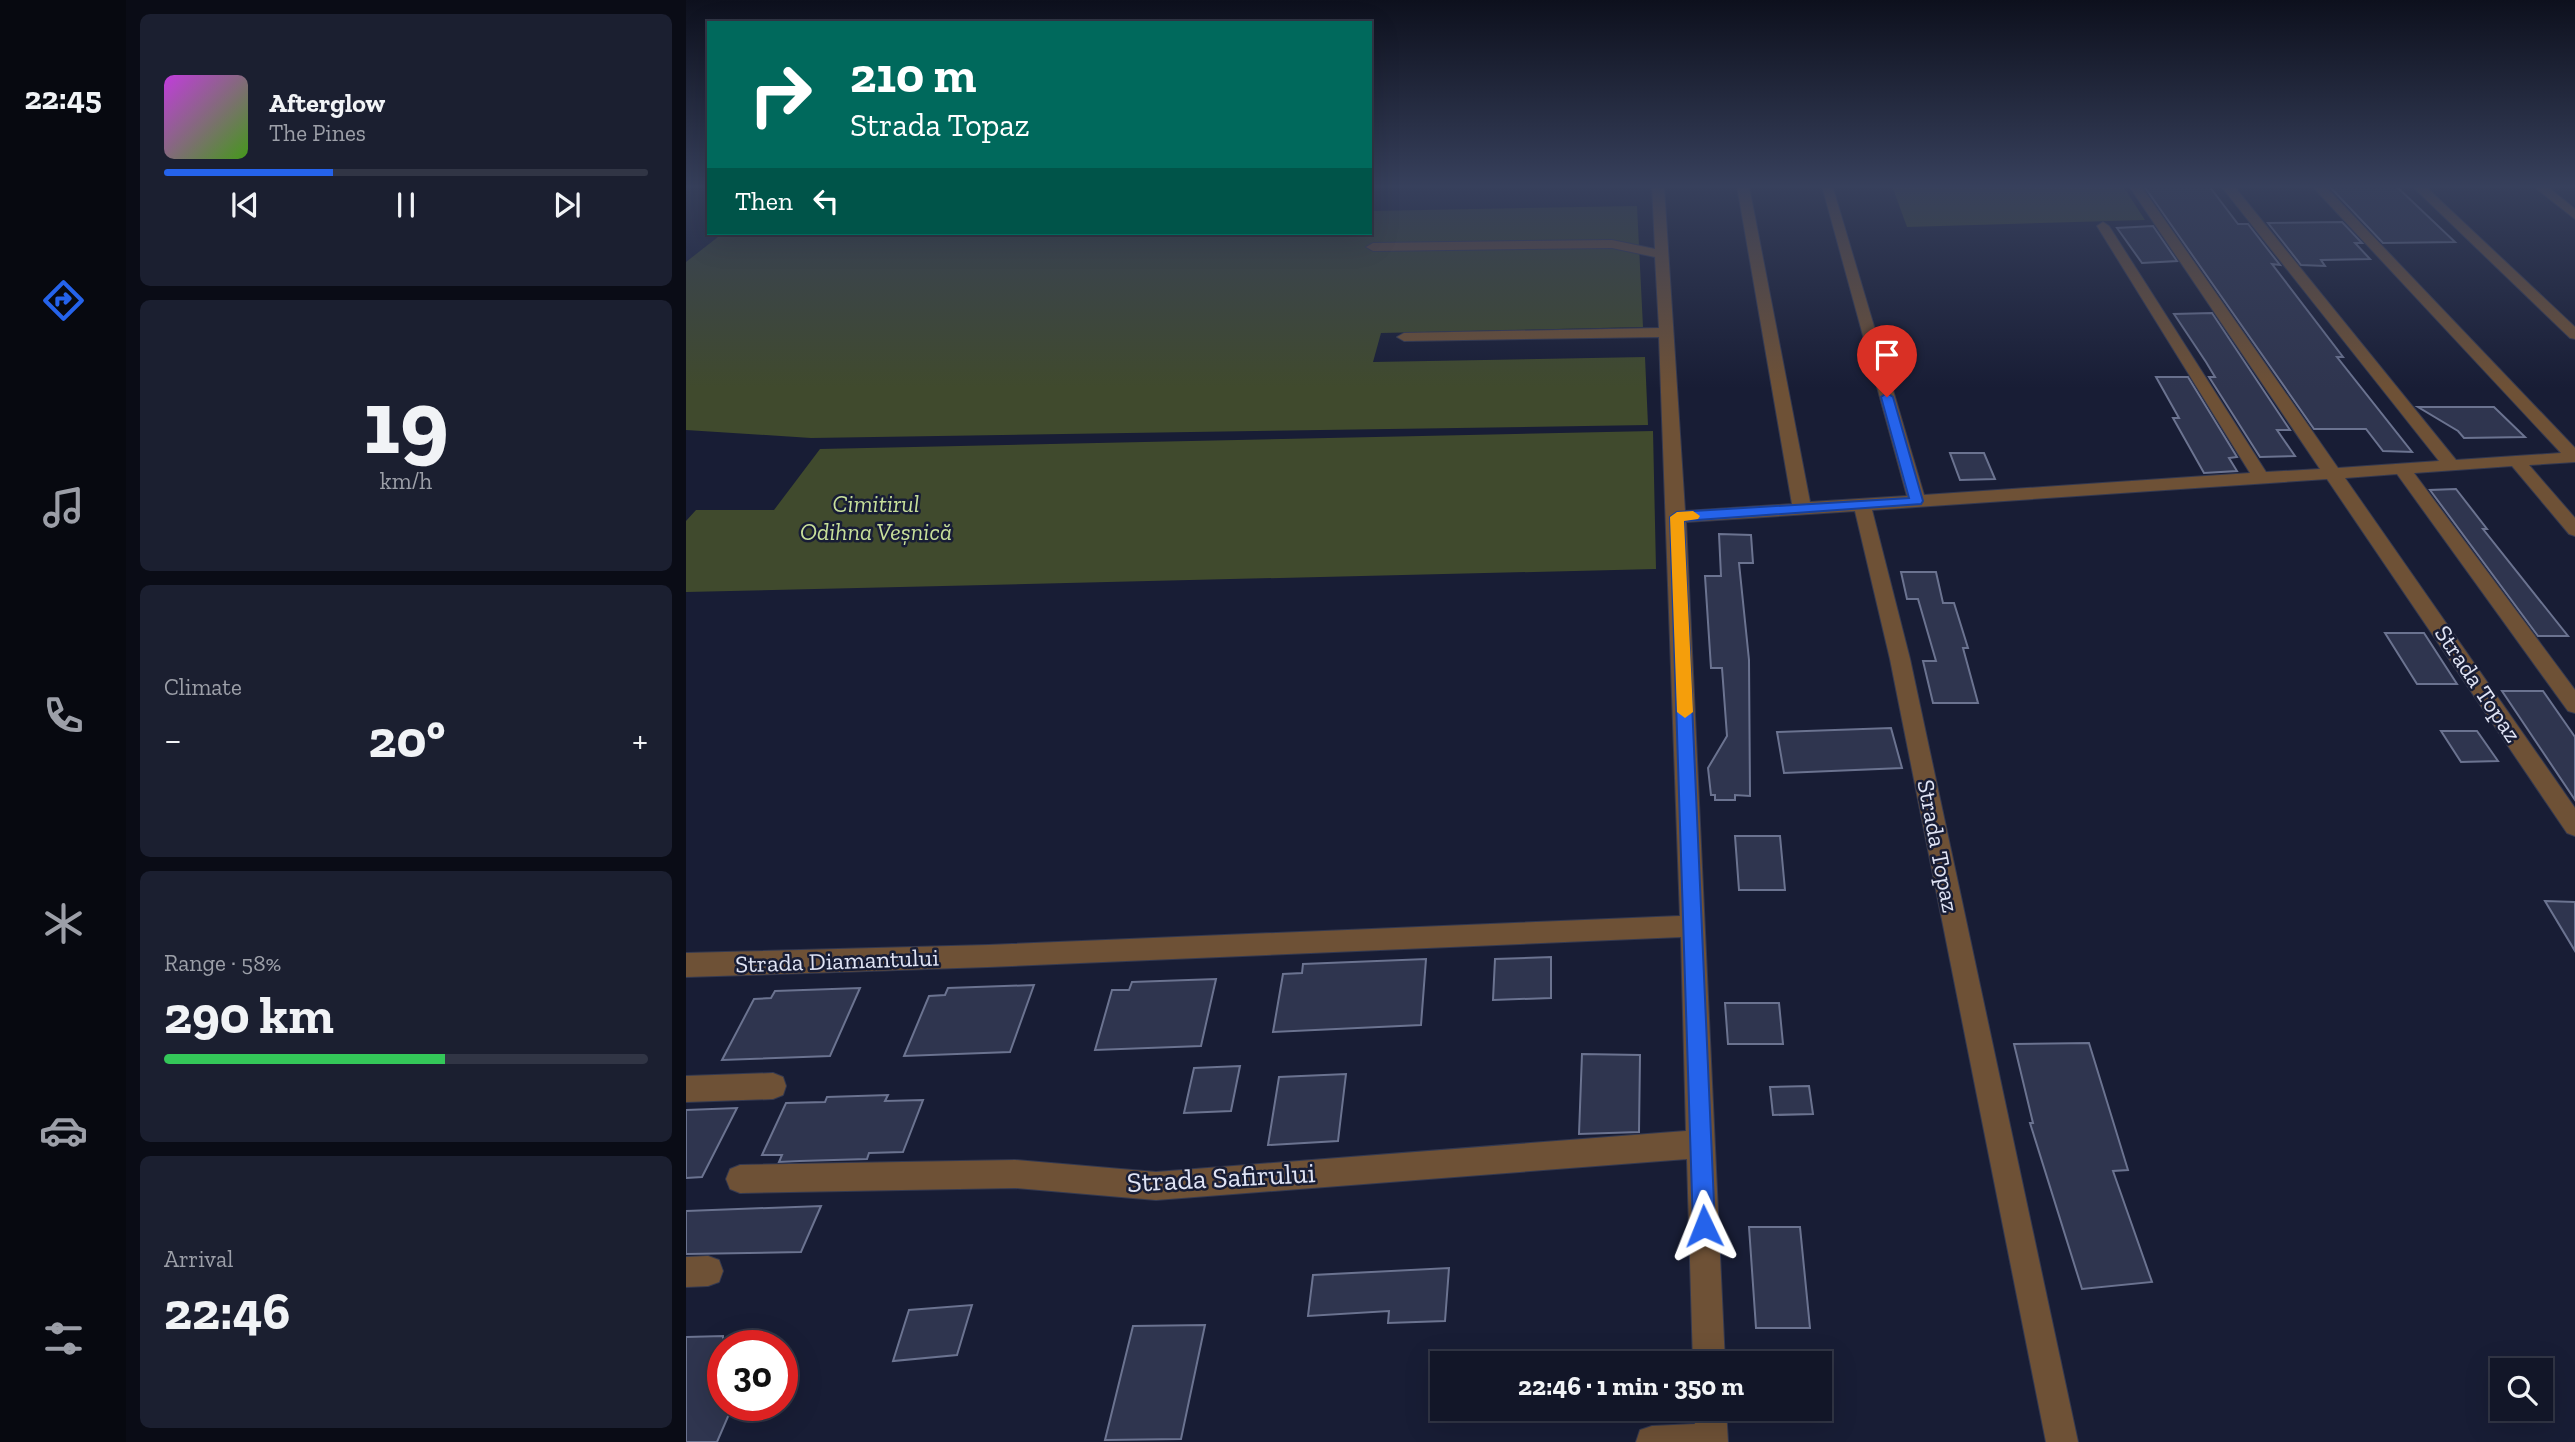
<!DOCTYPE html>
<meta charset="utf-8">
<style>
:root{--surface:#121628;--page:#1b1f30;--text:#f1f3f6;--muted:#9c9fa8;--line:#313545;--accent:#2563eb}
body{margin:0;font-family:"Zilla Slab",serif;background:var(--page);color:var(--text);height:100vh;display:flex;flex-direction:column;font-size:26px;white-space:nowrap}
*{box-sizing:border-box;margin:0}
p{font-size:23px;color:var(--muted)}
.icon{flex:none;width:38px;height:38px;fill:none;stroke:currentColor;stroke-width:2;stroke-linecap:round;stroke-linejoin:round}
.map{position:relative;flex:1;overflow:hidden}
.panel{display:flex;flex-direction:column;gap:14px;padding:14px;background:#0a0c16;width:560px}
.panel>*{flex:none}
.banner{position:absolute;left:21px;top:21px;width:665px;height:214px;border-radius:0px;box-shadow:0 7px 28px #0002,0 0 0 2px var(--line);background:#00695c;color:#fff;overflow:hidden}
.tools{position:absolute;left:1804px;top:1358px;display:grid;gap:14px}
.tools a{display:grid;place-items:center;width:63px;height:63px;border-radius:0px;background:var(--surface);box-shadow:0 7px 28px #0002,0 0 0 2px var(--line);font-size:35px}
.speed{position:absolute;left:21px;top:1330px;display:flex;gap:14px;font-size:35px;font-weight:700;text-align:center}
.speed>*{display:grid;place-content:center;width:91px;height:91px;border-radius:50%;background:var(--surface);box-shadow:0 7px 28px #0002,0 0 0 2px var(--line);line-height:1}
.speed .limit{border:10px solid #d22;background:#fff;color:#111}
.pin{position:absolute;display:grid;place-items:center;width:60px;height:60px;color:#fff;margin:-72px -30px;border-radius:50% 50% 50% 0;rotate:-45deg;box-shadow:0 0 7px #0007}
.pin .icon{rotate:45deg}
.me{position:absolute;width:77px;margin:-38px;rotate:358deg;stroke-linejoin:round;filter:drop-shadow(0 0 5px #0008)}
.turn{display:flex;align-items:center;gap:24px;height:147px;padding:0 28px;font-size:32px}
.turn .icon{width:91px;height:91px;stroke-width:2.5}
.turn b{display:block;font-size:49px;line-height:60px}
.then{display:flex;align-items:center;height:66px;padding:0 28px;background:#0003;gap:14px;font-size:26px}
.big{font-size:52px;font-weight:700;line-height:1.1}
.panel .widget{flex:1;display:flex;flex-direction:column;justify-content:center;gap:10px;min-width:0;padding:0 24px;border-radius:10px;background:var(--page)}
.panel .dial{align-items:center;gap:0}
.dial b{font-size:91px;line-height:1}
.song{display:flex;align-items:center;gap:21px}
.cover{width:84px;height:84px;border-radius:10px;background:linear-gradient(135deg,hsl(290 70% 55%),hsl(100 70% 35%))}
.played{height:7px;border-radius:4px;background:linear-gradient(90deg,var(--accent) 35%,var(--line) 35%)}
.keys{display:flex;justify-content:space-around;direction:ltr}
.heat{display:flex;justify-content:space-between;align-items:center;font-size:38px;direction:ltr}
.charge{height:10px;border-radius:5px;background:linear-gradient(90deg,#34c759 58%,var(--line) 0)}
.trip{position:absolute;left:744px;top:1351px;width:402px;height:70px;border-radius:0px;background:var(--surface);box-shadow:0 7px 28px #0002,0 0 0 2px var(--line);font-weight:700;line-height:70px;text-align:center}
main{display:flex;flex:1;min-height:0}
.menu{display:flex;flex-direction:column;width:126px;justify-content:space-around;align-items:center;background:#070910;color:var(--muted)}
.menu .icon{width:49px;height:49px}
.menu .on{color:var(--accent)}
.menu b{font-size:32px;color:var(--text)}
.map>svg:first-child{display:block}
.green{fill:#404a2d}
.building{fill:#2f354f;stroke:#6b7390;stroke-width:2}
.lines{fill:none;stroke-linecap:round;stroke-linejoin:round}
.minor-casing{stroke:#343950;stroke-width:2}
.minor{fill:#6e5136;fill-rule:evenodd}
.route{fill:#2563eb;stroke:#184099;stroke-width:2}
.slow{fill:#f59e0b}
.labels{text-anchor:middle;stroke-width:5;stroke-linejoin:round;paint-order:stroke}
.park-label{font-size:24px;font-style:italic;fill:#c7df9a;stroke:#181d35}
.street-label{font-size:24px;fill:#e0e4f5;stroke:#181d35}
.near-street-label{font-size:28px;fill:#e0e4f5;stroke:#181d35}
</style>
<main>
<nav class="menu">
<b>22:45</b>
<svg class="icon on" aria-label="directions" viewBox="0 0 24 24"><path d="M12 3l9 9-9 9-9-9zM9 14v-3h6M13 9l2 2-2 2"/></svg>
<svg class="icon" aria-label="music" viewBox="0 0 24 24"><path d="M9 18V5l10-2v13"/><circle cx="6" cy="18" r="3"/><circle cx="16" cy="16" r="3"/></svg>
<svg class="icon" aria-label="phone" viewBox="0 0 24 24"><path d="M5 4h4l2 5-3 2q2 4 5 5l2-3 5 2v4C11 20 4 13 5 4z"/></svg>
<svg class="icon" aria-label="climate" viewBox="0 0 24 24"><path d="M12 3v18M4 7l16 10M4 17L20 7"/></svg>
<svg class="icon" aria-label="car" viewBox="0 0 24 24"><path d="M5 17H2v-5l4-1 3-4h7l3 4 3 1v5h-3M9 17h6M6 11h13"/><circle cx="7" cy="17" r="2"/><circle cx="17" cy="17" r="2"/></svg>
<svg class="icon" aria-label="filters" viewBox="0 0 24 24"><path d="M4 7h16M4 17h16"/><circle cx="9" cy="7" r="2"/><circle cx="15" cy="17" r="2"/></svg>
</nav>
<section class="panel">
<div class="widget">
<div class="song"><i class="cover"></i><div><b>Afterglow</b><p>The Pines</p></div></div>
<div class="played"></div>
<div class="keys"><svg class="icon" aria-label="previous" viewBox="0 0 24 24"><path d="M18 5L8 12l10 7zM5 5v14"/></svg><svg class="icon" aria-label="pause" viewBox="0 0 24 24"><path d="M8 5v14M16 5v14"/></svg><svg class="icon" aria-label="next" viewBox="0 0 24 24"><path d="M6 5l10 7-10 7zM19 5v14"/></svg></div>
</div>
<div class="widget dial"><b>19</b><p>km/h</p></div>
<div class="widget"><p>Climate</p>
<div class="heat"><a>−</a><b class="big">20°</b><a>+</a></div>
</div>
<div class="widget"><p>Range · 58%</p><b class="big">290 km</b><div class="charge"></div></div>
<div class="widget"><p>Arrival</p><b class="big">22:46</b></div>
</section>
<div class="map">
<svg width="1889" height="1442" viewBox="0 0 1889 1442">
<rect width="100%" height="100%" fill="#181d35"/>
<g class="green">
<polygon points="1206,186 1437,186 1459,220 1221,227"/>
<polygon points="951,206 957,327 695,333 687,362 959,357 962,425 125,438 0,430 0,262 37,233 684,233 684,211"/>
<polygon points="967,431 970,569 0,592 0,521 10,510 88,510 134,449"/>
</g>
<g class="building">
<polygon points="1458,186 1523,186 1552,224 1562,224 1594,265 1586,264 1657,357 1651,357 1726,452 1697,451 1680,429 1628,429"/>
<polygon points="1643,186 1710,186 1769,242 1697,243"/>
<polygon points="1656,222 1676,243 1669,243 1684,259 1635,260 1639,266 1615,265 1582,223"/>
<polygon points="1467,226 1491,261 1456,263 1431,228"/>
<polygon points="1526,313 1604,430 1591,430 1609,456 1574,457 1523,377 1529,377 1520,362 1488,314"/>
<polygon points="1470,377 1502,377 1551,457 1543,458 1551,471 1518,473 1487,418 1493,418"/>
<polygon points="1732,407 1808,407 1839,437 1778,438 1772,431"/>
<polygon points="1264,453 1298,453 1309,479 1274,480"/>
<polygon points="1770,489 1801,529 1797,529 1882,636 1852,636 1744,490"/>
<polygon points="1033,534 1065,535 1067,563 1053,563 1063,660 1064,796 1049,795 1049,800 1029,800 1029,795 1025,795 1022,768 1041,736 1036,668 1025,668 1019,576 1035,576"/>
<polygon points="1215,572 1250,572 1257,603 1268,603 1282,648 1277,648 1292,703 1247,703 1237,661 1250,661 1232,599 1221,599"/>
<polygon points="1699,633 1738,633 1771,684 1731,684"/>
<polygon points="1816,691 1857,691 1889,737 1889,800"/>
<polygon points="1205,728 1216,768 1098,773 1091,732"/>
<polygon points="1755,731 1791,731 1812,761 1775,762"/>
<polygon points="1049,836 1094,836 1099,890 1053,890"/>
<polygon points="1859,901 1889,902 1889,951"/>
<polygon points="865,957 865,998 807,1000 809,959"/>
<polygon points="740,959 735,1025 587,1032 597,974 616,973 617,964"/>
<polygon points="530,979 515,1046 409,1050 426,990 443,990 446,982"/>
<polygon points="348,985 324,1052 218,1056 243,996 259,995 262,988"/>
<polygon points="174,988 144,1056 36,1060 68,999 85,998 89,991"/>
<polygon points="1039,1003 1093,1003 1097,1044 1042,1044"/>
<polygon points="1403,1043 1442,1170 1427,1171 1466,1282 1396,1289 1344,1123 1347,1123 1328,1044"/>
<polygon points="896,1054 954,1055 953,1132 893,1134"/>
<polygon points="554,1066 545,1111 498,1113 508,1068"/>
<polygon points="660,1074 652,1141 582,1145 593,1077"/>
<polygon points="1123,1086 1127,1114 1087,1115 1084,1087"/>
<polygon points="202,1095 199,1101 237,1100 217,1152 183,1153 181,1159 114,1161 93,1162 96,1155 76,1155 100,1103 139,1102 141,1097"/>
<polygon points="51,1108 16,1177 0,1178 0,1110"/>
<polygon points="135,1206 115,1252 0,1254 0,1211"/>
<polygon points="1063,1227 1114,1227 1124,1328 1070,1328"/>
<polygon points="763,1268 759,1321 702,1323 703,1311 622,1316 627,1275"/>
<polygon points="286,1305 271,1355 207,1361 223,1310"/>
<polygon points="519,1325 495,1439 419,1440 447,1326"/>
<polygon points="37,1336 37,1405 47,1405 31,1442 0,1442 0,1337"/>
</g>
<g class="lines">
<defs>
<g id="minor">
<polygon points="966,186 978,186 999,511 1106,504 1051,186 1063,186 1124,502 1221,496 1136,186 1147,188 1238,495 1564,473 1411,226 1417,222 1423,226 1580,472 1634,469 1443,186 1455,186 1652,468 1753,461 1535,186 1548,186 1770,460 1875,453 1626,186 1639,186 1889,448 1889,462 1843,465 1889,518 1889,536 1883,534 1826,466 1728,473 1889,690 1889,713 1882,711 1711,474 1659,478 1889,808 1889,836 1881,833 1641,479 1186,510 1224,659 1392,1442 1360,1442 1204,659 1169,511 1000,522 1039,1363 1007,1363 1001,1159 470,1200 329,1188 54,1193 44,1189 40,1179 44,1169 54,1165 329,1160 470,1172 1000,1131 995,937 302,967 0,977 0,953 302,945 994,916 973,337 718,341 711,337 718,333 973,328 969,257 926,248 687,251 680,247 687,243 926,240 969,249"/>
<polygon points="1726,186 1739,186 1889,327 1889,339 1884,338"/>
<polygon points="1847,186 1861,186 1889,209 1889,219"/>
<polygon points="87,1073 97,1077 100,1086 97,1095 87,1099 0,1102 0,1076"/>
<polygon points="22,1256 33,1260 37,1271 33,1282 22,1286 0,1287 0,1257"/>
<polygon points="1008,1409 1040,1409 1042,1442 950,1442 954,1430 966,1426 1009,1424"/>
</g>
</defs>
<use href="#minor" class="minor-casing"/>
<use href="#minor" class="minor"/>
</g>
<linearGradient id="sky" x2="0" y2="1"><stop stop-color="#0d101d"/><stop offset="0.48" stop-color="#37405c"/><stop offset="1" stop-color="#37405c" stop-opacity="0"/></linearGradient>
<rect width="1889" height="388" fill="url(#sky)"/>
<polygon class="route" points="1201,393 1207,397 1237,501 1235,504 998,521 1029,1226 1025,1234 1018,1237 1010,1234 1007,1226 984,517 991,512 1223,498 1195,397"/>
<polygon class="slow" points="1007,511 1014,516 1012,519 998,521 1007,712 999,718 991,712 984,517 991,512"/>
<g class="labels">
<g class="park-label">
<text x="190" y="512">Cimitirul<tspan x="190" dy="28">Odihna Veșnică</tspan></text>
</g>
<g class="street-label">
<text transform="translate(1792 684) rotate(56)" y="8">Strada Topaz</text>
<text transform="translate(1252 846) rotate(79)" y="8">Strada Topaz</text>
<text transform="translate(151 961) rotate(-2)" y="8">Strada Diamantului</text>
</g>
<g class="near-street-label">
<text transform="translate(535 1177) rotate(-3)" y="10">Strada Safirului</text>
</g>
</g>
</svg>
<div class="tools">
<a><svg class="icon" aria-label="search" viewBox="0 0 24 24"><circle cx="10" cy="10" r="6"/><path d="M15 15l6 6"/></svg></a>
</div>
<div class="speed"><div class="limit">30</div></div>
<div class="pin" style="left:1201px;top:397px;background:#d93025"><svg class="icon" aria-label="arrive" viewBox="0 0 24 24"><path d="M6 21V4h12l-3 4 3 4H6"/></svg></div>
<svg class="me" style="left:1018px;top:1226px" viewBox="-20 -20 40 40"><path d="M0-17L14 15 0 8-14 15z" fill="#2563eb" stroke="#fff" stroke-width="4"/></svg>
<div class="trip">22:46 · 1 min · 350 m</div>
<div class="banner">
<div class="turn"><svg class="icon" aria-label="right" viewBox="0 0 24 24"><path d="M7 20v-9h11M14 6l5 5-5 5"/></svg><div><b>210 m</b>Strada Topaz</div></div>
<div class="then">Then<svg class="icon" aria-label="left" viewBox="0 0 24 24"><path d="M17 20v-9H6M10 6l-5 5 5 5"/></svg></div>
</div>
</div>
</main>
